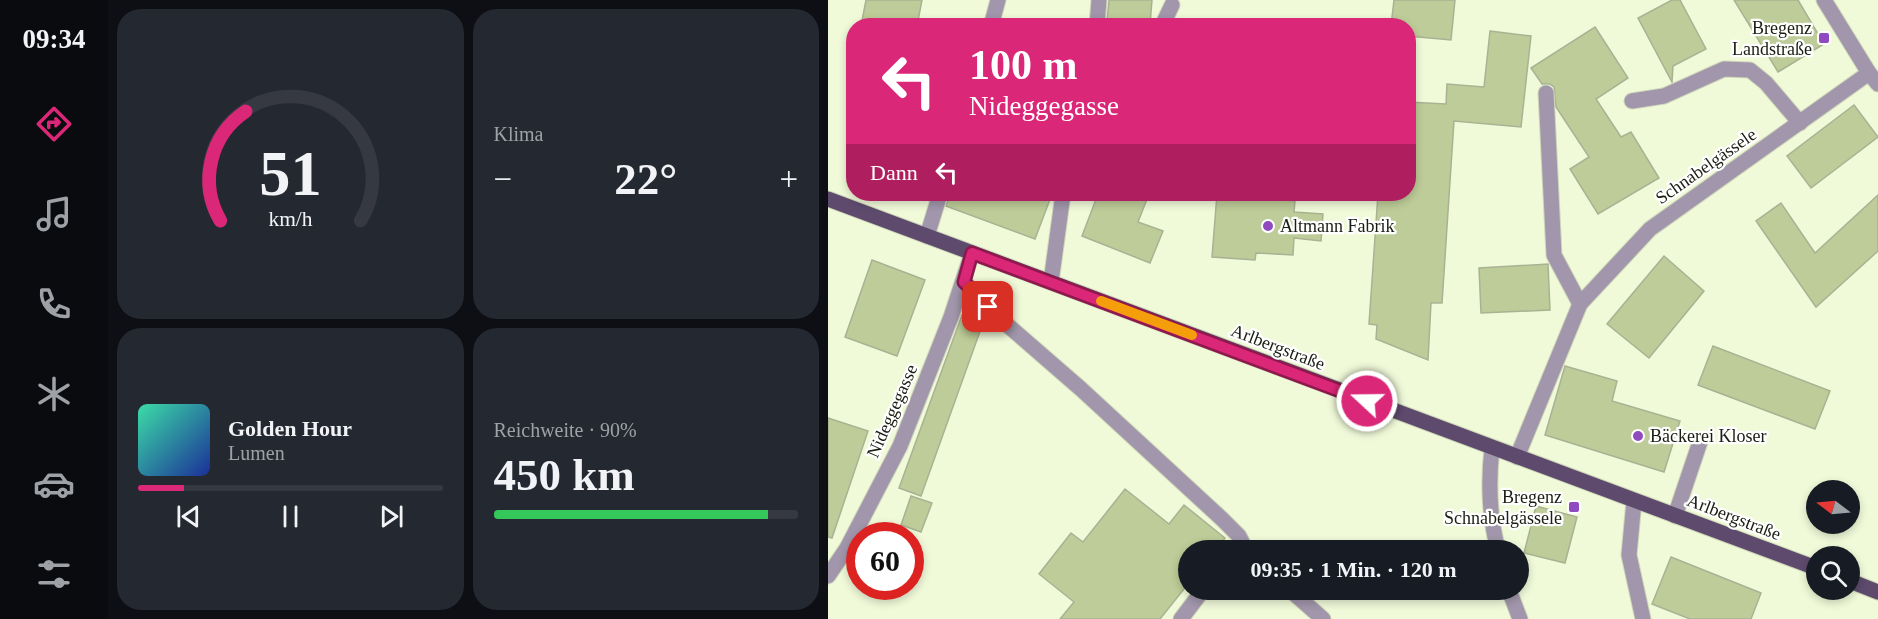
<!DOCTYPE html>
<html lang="de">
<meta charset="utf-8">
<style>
:root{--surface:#171b24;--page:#242831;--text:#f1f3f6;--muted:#9ea1a6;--line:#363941;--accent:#db2777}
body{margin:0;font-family:"Times New Roman",serif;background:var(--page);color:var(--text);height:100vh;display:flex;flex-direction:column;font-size:22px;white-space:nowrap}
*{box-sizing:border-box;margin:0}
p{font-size:20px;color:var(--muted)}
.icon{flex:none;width:33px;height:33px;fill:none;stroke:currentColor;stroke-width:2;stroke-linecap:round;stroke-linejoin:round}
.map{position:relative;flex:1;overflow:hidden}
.sheet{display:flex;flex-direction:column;gap:9px;padding:9px;background:#0d0f14;width:720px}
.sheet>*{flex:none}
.hud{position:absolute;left:18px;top:18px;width:570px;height:183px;border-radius:24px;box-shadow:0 3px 9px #0003;background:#db2777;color:#fff;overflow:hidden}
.needle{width:39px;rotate:286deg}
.buttons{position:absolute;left:978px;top:480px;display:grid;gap:12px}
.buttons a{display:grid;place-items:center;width:54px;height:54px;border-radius:50%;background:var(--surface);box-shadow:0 3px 9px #0003;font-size:30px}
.speed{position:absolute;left:18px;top:522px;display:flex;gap:12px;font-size:30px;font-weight:700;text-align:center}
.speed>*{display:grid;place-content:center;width:78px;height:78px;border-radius:50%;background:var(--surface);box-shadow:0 3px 9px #0003;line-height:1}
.speed .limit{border:9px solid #d22;background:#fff;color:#111}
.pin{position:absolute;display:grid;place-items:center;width:51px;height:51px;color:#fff;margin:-26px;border-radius:12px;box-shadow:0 3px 9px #0006}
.me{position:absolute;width:66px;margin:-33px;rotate:291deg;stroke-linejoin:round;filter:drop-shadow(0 0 4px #0008)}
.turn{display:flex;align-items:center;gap:21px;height:126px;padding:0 24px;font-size:27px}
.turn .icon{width:78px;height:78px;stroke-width:2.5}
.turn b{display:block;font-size:42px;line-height:51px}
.then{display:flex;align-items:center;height:57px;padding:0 24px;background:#0003;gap:12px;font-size:22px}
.big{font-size:45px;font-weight:800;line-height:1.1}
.sheet .card{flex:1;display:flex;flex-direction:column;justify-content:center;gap:9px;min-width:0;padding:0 21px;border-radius:24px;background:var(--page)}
.sheet .dial{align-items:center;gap:0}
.dial svg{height:156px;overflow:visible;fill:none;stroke:var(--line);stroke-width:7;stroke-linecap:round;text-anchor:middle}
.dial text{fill:var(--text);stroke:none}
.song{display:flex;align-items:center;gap:18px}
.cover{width:72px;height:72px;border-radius:9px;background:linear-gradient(135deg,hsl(160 70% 55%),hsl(230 70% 35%))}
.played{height:6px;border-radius:3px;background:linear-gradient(90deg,var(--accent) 15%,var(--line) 15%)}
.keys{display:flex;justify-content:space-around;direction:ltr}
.heat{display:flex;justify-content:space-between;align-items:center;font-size:33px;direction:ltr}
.charge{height:9px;border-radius:4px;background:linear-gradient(90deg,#34c759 90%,var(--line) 0)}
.sheet .tiles{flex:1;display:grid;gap:9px;grid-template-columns:repeat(2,1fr)}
.trip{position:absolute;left:350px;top:540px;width:351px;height:60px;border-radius:30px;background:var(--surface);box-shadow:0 3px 9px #0003;font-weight:800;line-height:60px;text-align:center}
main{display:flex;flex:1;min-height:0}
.menu{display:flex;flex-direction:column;width:108px;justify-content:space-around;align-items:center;background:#090b0e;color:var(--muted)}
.menu .icon{width:42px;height:42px}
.menu .selected{color:var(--accent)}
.menu b{font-size:27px;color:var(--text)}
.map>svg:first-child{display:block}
.building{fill:#bdcc98;stroke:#a9b293;stroke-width:1.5}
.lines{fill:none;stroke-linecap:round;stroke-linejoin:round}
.minor-casing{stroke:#ced7b9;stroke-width:17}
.major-casing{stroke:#ced7b9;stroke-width:17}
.minor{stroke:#a196ab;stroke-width:15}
.major{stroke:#5d4a6d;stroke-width:15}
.route-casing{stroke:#8e194d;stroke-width:15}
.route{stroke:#db2777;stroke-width:10}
.slow{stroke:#f59e0b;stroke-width:10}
.poi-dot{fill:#8e4abe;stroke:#fff;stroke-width:2}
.labels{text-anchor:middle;stroke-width:4.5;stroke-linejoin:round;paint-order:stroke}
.poi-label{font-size:18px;fill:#1a1d11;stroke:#fff;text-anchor:end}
.street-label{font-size:18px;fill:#1a1d11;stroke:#fff}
</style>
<main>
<nav class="menu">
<b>09:34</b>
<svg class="icon selected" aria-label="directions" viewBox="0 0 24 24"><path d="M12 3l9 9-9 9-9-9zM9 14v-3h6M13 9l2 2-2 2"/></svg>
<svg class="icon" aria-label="music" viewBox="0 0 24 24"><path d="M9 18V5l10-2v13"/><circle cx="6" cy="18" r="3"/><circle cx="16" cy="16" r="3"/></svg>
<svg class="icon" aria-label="phone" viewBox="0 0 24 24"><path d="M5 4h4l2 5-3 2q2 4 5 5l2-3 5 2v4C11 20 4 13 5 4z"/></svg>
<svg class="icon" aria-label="climate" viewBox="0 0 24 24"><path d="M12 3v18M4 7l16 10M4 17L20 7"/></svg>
<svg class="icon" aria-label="car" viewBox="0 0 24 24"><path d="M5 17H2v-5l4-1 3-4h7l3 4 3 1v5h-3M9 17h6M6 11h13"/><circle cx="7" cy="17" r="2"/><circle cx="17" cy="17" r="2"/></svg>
<svg class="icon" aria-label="filters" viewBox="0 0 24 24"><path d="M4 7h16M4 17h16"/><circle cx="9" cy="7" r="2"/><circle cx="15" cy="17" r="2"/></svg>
</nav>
<section class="sheet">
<div class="tiles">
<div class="card dial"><svg viewBox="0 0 100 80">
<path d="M14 69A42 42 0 1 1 86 69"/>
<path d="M14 69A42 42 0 0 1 27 13" stroke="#db2777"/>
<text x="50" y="56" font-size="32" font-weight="700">51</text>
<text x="50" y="72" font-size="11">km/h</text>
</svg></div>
<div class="card"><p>Klima</p>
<div class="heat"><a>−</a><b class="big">22°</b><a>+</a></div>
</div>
<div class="card">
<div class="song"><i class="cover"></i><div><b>Golden Hour</b><p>Lumen</p></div></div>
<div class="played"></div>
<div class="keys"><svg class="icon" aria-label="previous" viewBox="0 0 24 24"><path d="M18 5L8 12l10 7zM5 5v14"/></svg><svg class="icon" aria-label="pause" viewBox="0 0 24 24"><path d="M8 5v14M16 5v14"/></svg><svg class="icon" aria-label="next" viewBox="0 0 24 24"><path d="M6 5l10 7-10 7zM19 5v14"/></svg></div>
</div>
<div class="card"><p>Reichweite · 90%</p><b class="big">450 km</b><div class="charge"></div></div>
</div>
</section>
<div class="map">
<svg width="1050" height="619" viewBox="0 0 1050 619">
<rect width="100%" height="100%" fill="#f0fad9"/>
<g class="building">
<polygon points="38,0 94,0 89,26 33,26"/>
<polygon points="281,0 324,0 322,25 279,21"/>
<polygon points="566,0 627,0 623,40 580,36 580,26 563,26"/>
<polygon points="844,0 852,0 878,49 845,66 844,82 810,18"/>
<polygon points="906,0 970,0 996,44 950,72"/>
<polygon points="767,27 800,78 768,99 793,137 803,132 831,178 770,214 742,169 761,157 728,107 726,87 722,84 714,84 703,68"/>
<polygon points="662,31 703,36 693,127 626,121 614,303 603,303 600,360 548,339 549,325 541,324 550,194 580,194 580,102 618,104 619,84 656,87"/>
<polygon points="1026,105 1050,137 983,188 959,156"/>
<polygon points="122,194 224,194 207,239 118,206"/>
<polygon points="270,194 321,194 310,222 335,231 322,263 254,236"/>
<polygon points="389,194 456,194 455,200 467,201 466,212 495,214 493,241 466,238 465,255 428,253 427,260 384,257"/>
<polygon points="1050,195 1050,251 988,307 928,221 953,203 987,253"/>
<polygon points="836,256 876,291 821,358 779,324"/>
<polygon points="44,260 97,280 69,356 17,337"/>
<polygon points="720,264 722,310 653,313 651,268"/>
<polygon points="134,315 155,323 93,496 71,488"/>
<polygon points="885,346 1002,391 987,429 870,385"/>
<polygon points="737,366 789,381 784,401 852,421 836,472 717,435"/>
<polygon points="0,418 40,431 4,538 0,537"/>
<polygon points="297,489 341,524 356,505 397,538 387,550 360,550 360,584 332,619 232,619 246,602 211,574 243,533 255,542"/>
<polygon points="83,496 104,503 93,532 73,525"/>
<polygon points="708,506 749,517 737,563 696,553"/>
<polygon points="843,557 933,593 923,619 862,619 824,604"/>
</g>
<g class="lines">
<defs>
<g id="minor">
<polyline points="996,0 1041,73 1050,84"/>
<polyline points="163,26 170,0"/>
<polyline points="269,26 271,0"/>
<polyline points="334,26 344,5"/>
<polyline points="718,93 726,255 752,304"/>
<polyline points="804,101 836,96 896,69 922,70 938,83 972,123"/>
<polyline points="99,236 112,194"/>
<polyline points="136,282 169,316 253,389 394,519 411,536 418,550"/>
<polyline points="223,282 235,194"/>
<path d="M664 448C660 483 661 516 670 550"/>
<polyline points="689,457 752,304 822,229 1041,73"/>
<polyline points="806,501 801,555 815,619"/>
<polyline points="847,516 872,442"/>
<polyline points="0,576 19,548 72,446 123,317 144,253"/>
<polyline points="462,590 495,619"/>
<polyline points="681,590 692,619"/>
<polyline points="353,619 375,590"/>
</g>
<g id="major">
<polyline points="0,199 988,568"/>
<polyline points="1022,581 1050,592"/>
</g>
</defs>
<use href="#minor" class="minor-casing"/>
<use href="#major" class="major-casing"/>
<use href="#minor" class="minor"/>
<use href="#major" class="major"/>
</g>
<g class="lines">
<defs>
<polyline id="route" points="160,307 136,282 144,253 539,401"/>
</defs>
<use href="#route" class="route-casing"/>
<use href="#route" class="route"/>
<polyline class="slow" points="273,301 364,335"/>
</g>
<g class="poi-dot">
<rect x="990" y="32" width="12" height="12" rx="3"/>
<circle cx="440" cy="226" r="6"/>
<circle cx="810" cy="436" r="6"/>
<rect x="740" y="501" width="12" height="12" rx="3"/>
</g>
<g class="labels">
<g class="poi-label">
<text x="984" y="34">Bregenz<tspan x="984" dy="21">Landstraße</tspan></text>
<text x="452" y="232" text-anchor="start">Altmann Fabrik</text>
<text x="822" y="442" text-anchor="start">Bäckerei Kloser</text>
<text x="734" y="503">Bregenz<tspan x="734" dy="21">Schnabelgässele</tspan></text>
</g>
<g class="street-label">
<text transform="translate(878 166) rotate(-35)" y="6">Schnabelgässele</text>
<text transform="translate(450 347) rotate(21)" y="6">Arlbergstraße</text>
<text transform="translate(64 411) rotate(-66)" y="6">Nideggegasse</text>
<text transform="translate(906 517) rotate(21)" y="6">Arlbergstraße</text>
</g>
</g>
</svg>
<div class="buttons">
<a><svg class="needle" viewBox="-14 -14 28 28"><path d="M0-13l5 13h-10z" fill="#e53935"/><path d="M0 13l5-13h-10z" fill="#9ea1a6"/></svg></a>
<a><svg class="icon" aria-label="search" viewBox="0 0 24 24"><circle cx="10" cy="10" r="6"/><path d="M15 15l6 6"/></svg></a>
</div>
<div class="speed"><div class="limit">60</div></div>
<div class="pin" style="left:160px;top:307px;background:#d93025"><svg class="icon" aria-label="arrive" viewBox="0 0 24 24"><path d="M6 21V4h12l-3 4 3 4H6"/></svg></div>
<svg class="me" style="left:539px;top:401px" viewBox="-20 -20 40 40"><circle r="17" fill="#db2777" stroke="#fff" stroke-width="3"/><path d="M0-11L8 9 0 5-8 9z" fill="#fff"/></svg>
<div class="trip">09:35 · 1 Min. · 120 m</div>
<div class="hud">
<div class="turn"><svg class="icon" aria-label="left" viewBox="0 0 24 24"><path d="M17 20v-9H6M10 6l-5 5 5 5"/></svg><div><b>100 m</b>Nideggegasse</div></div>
<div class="then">Dann<svg class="icon" aria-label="left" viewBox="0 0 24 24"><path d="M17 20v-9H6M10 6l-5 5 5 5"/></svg></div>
</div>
</div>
</main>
